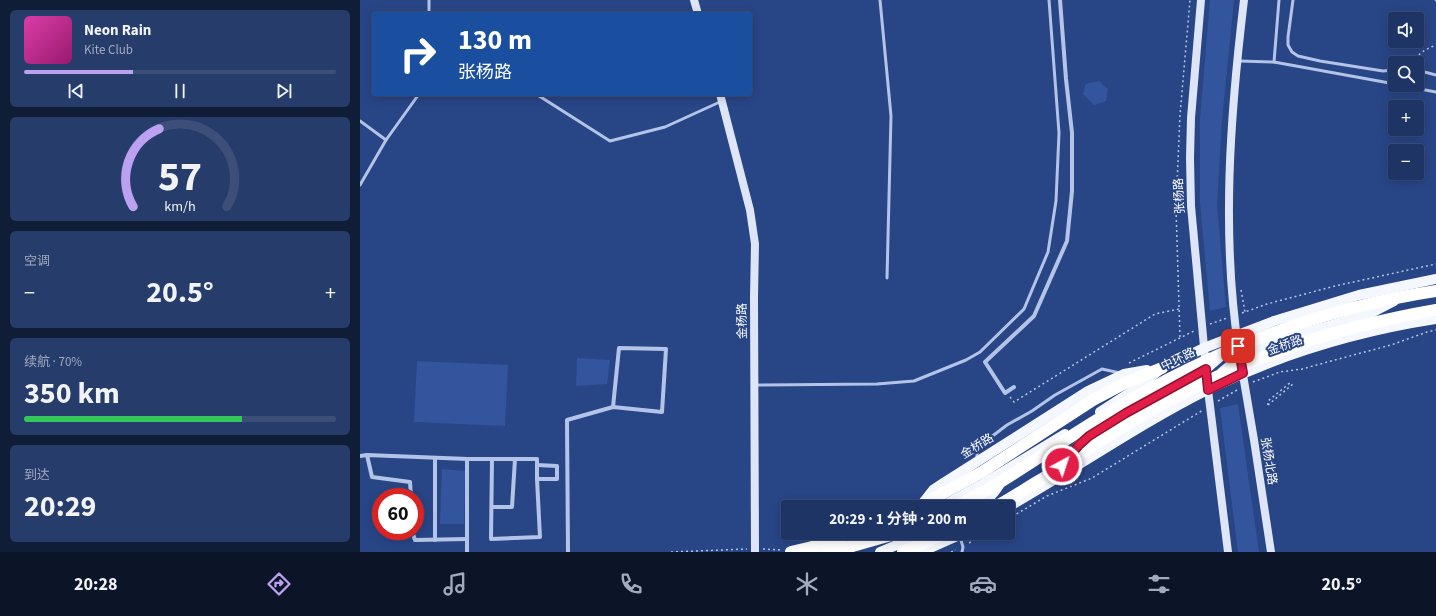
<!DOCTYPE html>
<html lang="zh">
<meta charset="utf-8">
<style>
:root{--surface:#1e3464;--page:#263c6a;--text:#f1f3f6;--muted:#a1aabf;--line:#3c4f78;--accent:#bca0f2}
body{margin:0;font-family:"Source Sans 3","Noto Sans SC",sans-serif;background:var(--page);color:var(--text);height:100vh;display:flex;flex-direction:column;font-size:15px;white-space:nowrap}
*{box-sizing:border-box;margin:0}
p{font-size:13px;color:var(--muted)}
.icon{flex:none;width:22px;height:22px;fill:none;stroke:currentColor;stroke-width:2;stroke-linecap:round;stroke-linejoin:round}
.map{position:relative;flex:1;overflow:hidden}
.details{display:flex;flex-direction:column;gap:10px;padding:10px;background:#101d37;width:360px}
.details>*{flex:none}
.hud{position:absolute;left:12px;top:12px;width:380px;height:84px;border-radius:4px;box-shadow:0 2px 10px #0003,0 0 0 1px var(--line);background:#1a4fa0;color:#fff;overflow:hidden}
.tools{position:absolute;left:1028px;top:12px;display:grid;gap:8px}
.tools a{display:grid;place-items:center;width:36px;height:36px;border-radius:4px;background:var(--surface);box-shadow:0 2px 10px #0003,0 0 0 1px var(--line);font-size:20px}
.speed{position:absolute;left:12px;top:488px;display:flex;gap:8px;font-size:20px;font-weight:700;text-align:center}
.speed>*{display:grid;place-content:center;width:52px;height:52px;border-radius:50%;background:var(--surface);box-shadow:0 2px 10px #0003,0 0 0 1px var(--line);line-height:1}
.speed .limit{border:6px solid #d22;background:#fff;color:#111}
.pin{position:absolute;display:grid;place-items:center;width:34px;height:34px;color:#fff;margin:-17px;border-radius:8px;box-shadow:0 2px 6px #0006}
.me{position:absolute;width:44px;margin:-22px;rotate:40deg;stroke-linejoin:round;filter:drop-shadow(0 0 3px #0008)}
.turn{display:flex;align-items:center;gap:14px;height:84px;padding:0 20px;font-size:18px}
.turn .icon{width:52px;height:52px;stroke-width:2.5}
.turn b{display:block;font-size:28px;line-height:34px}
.big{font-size:30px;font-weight:700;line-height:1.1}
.details .card{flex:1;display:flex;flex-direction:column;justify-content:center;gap:6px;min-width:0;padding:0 14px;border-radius:6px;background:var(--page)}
.details .dial{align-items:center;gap:0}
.dial svg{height:104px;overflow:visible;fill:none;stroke:var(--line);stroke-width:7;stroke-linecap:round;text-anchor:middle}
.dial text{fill:var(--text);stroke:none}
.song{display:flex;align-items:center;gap:12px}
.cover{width:48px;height:48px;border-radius:6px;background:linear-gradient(135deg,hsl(320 70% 55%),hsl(320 70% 35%))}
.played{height:4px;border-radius:2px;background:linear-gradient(90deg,var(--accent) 35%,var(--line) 35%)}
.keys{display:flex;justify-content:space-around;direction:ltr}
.heat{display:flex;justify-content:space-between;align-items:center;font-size:22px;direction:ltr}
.charge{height:6px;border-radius:3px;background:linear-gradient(90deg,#34c759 70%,var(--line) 0)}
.trip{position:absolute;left:421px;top:500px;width:234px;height:40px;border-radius:4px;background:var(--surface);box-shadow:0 2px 10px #0003,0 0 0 1px var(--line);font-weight:700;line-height:40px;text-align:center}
.menu{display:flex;height:64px;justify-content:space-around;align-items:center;background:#0c1528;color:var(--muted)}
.menu .icon{width:28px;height:28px}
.menu .selected{color:var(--accent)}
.menu b{font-size:18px;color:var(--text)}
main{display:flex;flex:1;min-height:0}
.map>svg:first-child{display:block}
.green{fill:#32559d}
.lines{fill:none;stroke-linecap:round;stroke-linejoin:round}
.path{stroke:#b3c4e8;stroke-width:1.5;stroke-dasharray:2 3;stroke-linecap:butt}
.lane{stroke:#b3c4e8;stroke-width:3}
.street{stroke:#b3c4e8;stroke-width:4}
.secondary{stroke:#dde5f7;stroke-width:8}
.primary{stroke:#f5f7fe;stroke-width:10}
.highway{stroke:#fff;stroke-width:12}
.route-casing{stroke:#92132f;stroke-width:10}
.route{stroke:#e11d48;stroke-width:7}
.labels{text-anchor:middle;stroke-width:4;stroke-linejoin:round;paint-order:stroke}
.street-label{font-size:12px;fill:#fff;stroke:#284586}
</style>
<main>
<section class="details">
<div class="card">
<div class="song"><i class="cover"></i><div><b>Neon Rain</b><p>Kite Club</p></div></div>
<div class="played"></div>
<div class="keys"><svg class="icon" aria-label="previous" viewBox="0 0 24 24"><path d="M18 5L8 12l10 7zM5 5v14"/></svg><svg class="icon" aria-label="pause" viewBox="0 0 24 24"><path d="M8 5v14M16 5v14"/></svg><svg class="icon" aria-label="next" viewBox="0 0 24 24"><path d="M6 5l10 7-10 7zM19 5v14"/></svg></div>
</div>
<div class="card dial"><svg viewBox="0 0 100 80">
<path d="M14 69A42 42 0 1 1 86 69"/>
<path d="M14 69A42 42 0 0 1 34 9" stroke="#bca0f2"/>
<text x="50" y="56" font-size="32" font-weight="700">57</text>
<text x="50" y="72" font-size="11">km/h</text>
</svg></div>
<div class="card"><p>空调</p>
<div class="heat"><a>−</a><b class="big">20.5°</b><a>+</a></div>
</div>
<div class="card"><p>续航 · 70%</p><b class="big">350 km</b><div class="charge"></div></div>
<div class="card"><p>到达</p><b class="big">20:29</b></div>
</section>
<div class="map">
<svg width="1076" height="552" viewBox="0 0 1076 552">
<rect width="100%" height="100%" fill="#284586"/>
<g class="green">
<polygon points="850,0 874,0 862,120 857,205 866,307 850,311 840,203 840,119"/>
<polygon points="739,81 748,89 746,101 734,105 723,94 726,84"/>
<polygon points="217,358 250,360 247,384 216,386"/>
<polygon points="57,361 148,365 145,426 54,422"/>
<polygon points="878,404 899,552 878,552 860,408"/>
<polygon points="82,469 105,471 104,524 80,524"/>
</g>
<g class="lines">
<g class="path">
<polyline points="1075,0 1076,1"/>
<path d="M1053 63C1058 53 1066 49 1076 45"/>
<polyline points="881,290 885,312"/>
<polyline points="882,313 907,304 975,286 1076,264"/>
<polyline points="850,324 867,318"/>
<polyline points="820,337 816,209 820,115 830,0"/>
<polyline points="769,363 834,331"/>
<polyline points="893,382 920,372 942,369 971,361 1031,345 1067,332 1076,330"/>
<polyline points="650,397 654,402 795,314 819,309"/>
<polyline points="858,401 877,390"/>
<polyline points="908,405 908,401 931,382"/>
<polyline points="908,405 933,384"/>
<polyline points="648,519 687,496 732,478 843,410"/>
<polyline points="609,543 626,533"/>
<polyline points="403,549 421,550"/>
<polyline points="311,552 387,549"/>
<polyline points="591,552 596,550"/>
</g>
<g class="lane">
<polyline points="69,0 69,14"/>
<polyline points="520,0 531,116 527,278"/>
<polyline points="933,0 928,37 928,45 932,52 938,56 960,61 1023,71 1035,70"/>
<polyline points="879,61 914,62 1035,84"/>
<polyline points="914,62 919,0"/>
<polyline points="1057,70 1076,75"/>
<polyline points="1039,85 1076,92"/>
<polyline points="176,94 250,141 305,127 362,101"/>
<polyline points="0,121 26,140"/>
<polyline points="0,185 26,140 59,94"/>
<polyline points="395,385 517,384 554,381 606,360 620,352 664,309 688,252 696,201 699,133 689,0"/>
<polyline points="617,460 617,454 618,447 647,425 672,411 695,395 742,369 760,373"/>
<polyline points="600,537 603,547 602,552"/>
</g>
<g class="street">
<polyline points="654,387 645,393 625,362 674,316 707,241 712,191 712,133 706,79 700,0"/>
<polyline points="0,456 7,455"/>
<polyline points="75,458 75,540"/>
<polyline points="131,459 177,459 177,479"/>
<polyline points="51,497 50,482 12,477 7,455 108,459"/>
<polyline points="132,507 152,507 155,459"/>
<polyline points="52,531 55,540 107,539"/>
<polyline points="107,552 107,459 132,459 131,539 180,537 177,479 197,479 197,466 177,465"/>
<polyline points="208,552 207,420 253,407 302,412 306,349 259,348 253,407"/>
</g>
<g class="secondary">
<polyline points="334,0 338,14"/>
<polyline points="841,0 831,118 830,158 831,206 848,390 868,552"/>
<polyline points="360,94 390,210 395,244 394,297 395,552"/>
<path d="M879 352C861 236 870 116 884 0"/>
<polyline points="882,369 894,440 911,552"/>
</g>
<g class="primary">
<polyline points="862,372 880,357 888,353 931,337 1009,314 1034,301"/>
<polyline points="740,412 774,390 802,368 844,348 914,321 999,295 1076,279"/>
<polyline points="705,461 719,445 729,436 766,413 830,379 846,369 860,357"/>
<polyline points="562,504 573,490 582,484 728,391 764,374 787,370"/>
<polyline points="581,507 621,485 705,434"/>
<path d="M614 507C629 499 634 495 642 480"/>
<path d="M648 507C715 469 779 424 849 389 919 355 998 331 1076 319"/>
<polyline points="457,552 473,547"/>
<polyline points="520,552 560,535"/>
<polyline points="561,552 604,533"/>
</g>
<g class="highway">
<polyline points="558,507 622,472 733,400 767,382 802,368"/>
<path d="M595 507C607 500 620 494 632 487 669 465 705 439 742 417 844 354 957 309 1076 291"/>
<path d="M635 507C651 499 666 488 682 479 723 452 765 424 808 401 891 356 983 326 1076 310"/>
<polyline points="431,552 452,547 495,533"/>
<polyline points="466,552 489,547 538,533"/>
<polyline points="543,552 586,533"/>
</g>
</g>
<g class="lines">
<defs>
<polyline id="route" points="702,465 719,445 729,436 766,413 846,369 848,390 883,373 878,346"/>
</defs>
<use href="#route" class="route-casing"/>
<use href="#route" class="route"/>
</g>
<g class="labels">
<g class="street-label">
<text transform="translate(819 196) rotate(-93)" y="4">张杨路</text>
<text transform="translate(382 321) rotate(-91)" y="4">金杨路</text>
<text transform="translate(925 345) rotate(-19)" y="4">金桥路</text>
<text transform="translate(818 359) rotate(-26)" y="4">中环路</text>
<text transform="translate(617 446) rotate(-32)" y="4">金桥路</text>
<text transform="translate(909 461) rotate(81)" y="4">张杨北路</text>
</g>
</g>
</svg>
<div class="tools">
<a><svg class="icon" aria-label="sound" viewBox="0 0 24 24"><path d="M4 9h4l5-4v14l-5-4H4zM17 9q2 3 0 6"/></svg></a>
<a><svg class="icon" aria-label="search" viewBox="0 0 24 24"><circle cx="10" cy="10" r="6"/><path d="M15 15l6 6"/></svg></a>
<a>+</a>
<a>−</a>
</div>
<div class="speed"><div class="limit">60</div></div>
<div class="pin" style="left:878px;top:346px;background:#d93025"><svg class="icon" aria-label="arrive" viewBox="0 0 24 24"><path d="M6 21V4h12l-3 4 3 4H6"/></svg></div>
<svg class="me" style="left:702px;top:465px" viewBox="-20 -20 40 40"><circle r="17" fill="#e11d48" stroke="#fff" stroke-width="3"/><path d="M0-11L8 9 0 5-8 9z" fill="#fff"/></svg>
<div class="trip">20:29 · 1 分钟 · 200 m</div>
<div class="hud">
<div class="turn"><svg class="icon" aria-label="right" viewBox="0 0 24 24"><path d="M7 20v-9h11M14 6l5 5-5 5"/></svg><div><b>130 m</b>张杨路</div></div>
</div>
</div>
</main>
<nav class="menu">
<b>20:28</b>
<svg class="icon selected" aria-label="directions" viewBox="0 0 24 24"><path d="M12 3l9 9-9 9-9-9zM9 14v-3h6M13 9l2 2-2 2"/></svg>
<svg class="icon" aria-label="music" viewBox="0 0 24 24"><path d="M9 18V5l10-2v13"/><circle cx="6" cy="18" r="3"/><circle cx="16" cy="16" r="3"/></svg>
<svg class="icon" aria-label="phone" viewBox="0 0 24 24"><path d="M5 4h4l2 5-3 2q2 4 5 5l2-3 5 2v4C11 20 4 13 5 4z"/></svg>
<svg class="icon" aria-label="climate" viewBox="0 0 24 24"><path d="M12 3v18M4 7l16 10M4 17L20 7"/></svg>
<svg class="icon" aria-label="car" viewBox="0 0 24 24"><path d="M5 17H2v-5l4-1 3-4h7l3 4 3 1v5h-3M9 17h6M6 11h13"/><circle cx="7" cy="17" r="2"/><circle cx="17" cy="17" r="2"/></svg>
<svg class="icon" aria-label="filters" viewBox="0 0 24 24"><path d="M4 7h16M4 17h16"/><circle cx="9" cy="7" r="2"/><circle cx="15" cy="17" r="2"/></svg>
<b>20.5°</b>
</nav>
